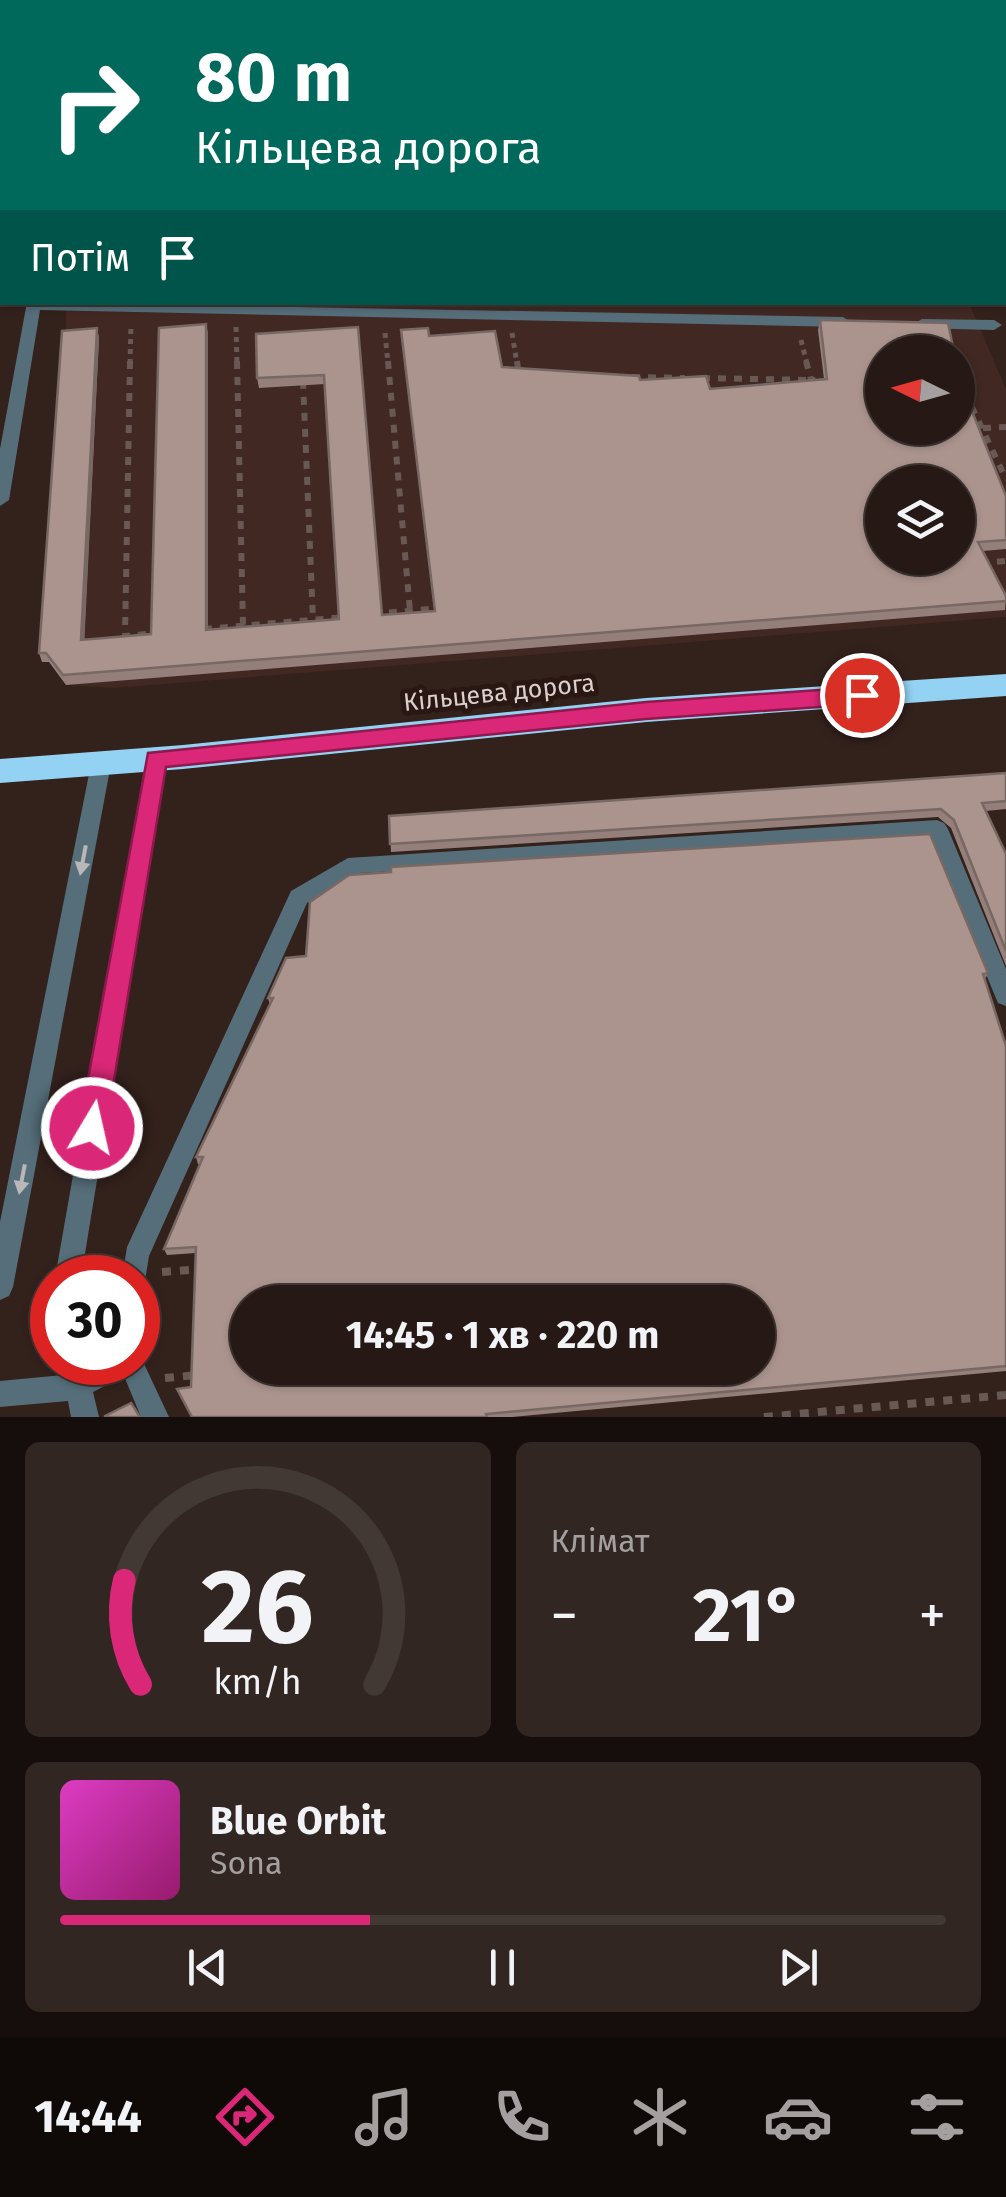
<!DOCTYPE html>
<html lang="uk">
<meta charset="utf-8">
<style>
:root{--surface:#261915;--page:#322622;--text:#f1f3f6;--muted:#a4a0a0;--line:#423834;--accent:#db2777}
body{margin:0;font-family:"Fira Sans",sans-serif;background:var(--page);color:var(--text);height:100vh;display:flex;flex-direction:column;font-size:38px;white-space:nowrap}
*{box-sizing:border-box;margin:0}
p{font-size:32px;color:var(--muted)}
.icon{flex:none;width:55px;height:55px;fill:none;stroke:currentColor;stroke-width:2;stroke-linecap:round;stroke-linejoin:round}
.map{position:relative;height:1417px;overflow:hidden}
.panel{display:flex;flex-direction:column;gap:25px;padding:25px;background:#150e0c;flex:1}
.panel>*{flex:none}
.guide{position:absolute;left:0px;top:0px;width:1008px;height:305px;box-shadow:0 2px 8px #0004,0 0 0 2px var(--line);background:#00695c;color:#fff;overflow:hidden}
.needle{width:65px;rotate:275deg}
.buttons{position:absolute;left:865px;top:335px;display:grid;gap:20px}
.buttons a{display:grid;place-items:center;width:110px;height:110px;border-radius:50%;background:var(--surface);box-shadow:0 2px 8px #0004,0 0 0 2px var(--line);font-size:50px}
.speed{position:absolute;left:30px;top:1255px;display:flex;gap:20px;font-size:50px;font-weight:700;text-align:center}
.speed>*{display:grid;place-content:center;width:130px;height:130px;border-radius:50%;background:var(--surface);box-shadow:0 2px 8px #0004,0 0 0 2px var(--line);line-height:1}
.speed .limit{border:15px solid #d22;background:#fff;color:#111}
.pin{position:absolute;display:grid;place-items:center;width:85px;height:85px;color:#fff;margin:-42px;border:5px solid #fff;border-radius:50%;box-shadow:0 2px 10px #0007}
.me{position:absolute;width:110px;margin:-55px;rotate:9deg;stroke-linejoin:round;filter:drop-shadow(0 0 8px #0008)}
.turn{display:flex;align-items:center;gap:35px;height:210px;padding:0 30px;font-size:45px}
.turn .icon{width:130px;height:130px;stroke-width:2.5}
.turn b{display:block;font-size:70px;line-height:85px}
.then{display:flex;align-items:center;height:95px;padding:0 30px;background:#0003;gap:20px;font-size:38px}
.big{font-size:75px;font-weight:700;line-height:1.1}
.panel .card{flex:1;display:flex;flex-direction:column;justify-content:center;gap:15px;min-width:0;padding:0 35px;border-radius:15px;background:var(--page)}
.panel .dial{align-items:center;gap:0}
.dial svg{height:260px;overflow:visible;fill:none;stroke:var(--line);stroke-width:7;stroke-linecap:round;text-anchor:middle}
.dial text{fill:var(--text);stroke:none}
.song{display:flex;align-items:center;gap:30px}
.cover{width:120px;height:120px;border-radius:15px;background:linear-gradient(135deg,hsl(310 70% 55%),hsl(320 70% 35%))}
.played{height:10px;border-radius:5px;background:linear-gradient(90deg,var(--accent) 35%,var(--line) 35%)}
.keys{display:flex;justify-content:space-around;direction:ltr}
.heat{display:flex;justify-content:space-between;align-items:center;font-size:55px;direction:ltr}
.panel .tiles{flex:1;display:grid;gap:25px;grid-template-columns:1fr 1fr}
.card:last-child{grid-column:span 2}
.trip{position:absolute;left:230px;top:1285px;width:545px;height:100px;border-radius:50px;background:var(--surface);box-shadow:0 2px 8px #0004,0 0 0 2px var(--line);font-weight:700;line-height:100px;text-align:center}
.tabs{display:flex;height:160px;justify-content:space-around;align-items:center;background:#0f0a08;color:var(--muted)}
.tabs .icon{width:70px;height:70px}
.tabs .on{color:var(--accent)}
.tabs b{font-size:45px;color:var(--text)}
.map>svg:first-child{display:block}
.built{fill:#412822;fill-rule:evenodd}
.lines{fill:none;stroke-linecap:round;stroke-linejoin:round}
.path-far2{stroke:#695955;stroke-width:5;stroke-dasharray:5 5;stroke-linecap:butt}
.path-far1{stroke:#695955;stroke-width:6;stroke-dasharray:8 8;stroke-linecap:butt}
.path{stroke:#695955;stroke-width:8;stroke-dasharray:9 9;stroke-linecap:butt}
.lane{fill:#556e7a;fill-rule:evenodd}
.street{fill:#556e7a;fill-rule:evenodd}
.highway{fill:#93d2f2;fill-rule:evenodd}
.wall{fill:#947f7a}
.shaded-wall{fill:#786863}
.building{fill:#ac948e;stroke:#786863;stroke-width:2.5;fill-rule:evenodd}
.oneway{fill:#bab7b8}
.route{fill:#db2777;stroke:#8e194d;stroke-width:2.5}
.labels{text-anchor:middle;stroke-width:10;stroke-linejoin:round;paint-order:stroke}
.street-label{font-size:25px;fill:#dccfcc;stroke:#291713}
</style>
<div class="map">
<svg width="1006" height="1417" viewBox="0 0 1006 1417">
<rect width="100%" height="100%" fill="#33211c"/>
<path class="built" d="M66 303H969L1006 389V617L114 688 66 685ZM882 352H958V428H882ZM882 482H958V558H882Z"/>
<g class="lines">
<g class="path-far2">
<polyline points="117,0 127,2"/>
<polyline points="236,327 237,364"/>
<polyline points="385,333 388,364"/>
<polyline points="512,333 517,364"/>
<polyline points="801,340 807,364"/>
<polyline points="130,364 131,325"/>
</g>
<g class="path-far1">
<polyline points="130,361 125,636 156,633"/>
<polyline points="237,361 243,625"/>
<polyline points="388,361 410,611"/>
<polyline points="517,361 519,375"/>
<polyline points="806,361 811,380 816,380"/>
<polyline points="632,377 685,378"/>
<polyline points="702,378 811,380"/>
<polyline points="958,378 1006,479"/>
<polyline points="303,381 313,620"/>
<polyline points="983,428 1006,427"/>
<polyline points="981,563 1006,561"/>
<polyline points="373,614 440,608"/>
<polyline points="204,629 346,617"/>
</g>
<g class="path">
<polyline points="162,1272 204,1269"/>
<polyline points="165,1378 198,1375"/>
<polyline points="764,1417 1006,1395"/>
</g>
<rect class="lane" x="1005" y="204" width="1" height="6"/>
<g class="street">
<polygon points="27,302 843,317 851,322 843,327 40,310 9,500 0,506 0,449"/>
<polygon points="922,319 994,320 1002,325 994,330 916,328 914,324"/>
<polygon points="156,751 163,753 166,759 81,1278 55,1278 146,759 149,753"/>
<polygon points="101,756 108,758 111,764 13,1287 9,1296 0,1300 0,1222 91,764 94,758"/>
<polygon points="937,820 944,823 948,829 1006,969 1006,1006 998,1003 995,996 930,838 360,873 307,903 149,1256 144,1287 138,1290 138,1278 122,1278 127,1247 291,891 348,858"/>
<polygon points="138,1351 169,1417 141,1417 124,1376 93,1392 99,1417 71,1417 68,1401 0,1407 0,1381 63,1375 60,1362 86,1362 87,1367 95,1362 138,1362"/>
</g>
<polygon class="highway" points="1006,674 1006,696 646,722 183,769 0,783 0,759 183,745 646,698"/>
</g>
<g class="wall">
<polygon points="820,320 959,379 1006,496 1006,549 983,551 1006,596 1005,610 66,685 49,662 42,662 39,653 97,328 99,338 84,640 151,634 206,324 208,334 208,630 339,619 325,384 259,388 257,378 358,327 382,615 434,611 429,336 502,367 710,389 824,379 818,330"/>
<polygon points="1006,773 1006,809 986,811 1006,854 1006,966 951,828 938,817 391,852 389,816"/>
<polygon points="988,973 985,979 1006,1046 1006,1371 512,1417 192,1417 196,1253 167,1255 164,1249 200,1164 198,1164 196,1157 270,1005 268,998"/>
</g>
<g class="shaded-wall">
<polygon points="206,324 208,334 208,639 206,630"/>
<polygon points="97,328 99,338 84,650 81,640"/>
</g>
<g class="building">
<path d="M820 320 948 323 954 352H882V428H958V372L959 379 1006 496V540L978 542 1006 596V601L63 675 46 653H39L62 331 97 328 81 640 151 634 159 328 206 324V630L339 619 324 375 257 378 256 334 358 327 382 615 435 611 401 330 428 328 429 336 495 331 502 367 639 376 640 380 706 376 710 389 827 379ZM882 482H958V558H882Z"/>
<polygon points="1006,773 1006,801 982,803 1006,854 1006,951 954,820 941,809 390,844 389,816"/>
<path d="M930 834 988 973 983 974 1006 1046V1366L486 1414 487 1417H192L177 1389 191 1387 196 1247 164 1249 203 1157H196L273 998H268L286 958 306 956 310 902 349 875 391 872V867ZM248 1302H758V1368H248Z"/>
<polygon points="131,1403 140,1417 105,1417 105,1416"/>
</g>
<defs><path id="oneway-solid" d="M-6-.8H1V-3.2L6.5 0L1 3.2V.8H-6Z" transform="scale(2.5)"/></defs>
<g class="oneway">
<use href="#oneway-solid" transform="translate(83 860) rotate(101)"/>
<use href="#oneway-solid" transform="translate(22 1179) rotate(101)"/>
</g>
<polygon class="route" points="862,687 874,695 862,704 646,719 166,767 106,1128 102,1137 92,1140 83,1137 79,1128 148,753 646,702"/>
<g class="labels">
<g class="street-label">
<text transform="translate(499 692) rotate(-6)" y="9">Кільцева дорога</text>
</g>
</g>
</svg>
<div class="buttons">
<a><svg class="needle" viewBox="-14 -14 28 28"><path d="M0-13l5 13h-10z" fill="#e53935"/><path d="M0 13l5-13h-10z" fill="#a4a0a0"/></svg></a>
<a><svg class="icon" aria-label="layers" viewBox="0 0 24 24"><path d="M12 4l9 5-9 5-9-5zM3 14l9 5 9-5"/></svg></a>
</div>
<div class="speed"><div class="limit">30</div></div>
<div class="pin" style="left:862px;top:695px;background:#d93025"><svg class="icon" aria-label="arrive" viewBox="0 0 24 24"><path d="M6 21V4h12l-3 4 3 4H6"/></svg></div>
<svg class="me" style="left:92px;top:1128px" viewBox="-20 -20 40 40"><circle r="17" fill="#db2777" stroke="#fff" stroke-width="3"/><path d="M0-11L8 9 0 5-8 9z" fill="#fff"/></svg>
<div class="trip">14:45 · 1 хв · 220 m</div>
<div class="guide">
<div class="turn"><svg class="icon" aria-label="right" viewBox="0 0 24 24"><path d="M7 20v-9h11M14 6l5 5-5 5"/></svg><div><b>80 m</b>Кільцева дорога</div></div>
<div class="then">Потім<svg class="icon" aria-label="arrive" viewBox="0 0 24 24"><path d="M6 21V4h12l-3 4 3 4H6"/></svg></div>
</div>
</div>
<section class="panel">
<div class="tiles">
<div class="card dial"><svg viewBox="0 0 100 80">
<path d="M14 69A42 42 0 1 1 86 69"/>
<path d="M14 69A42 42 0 0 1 9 37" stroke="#db2777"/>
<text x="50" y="56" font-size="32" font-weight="700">26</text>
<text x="50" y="72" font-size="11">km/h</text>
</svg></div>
<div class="card"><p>Клімат</p>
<div class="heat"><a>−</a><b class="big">21°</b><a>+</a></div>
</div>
<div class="card">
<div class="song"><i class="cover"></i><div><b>Blue Orbit</b><p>Sona</p></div></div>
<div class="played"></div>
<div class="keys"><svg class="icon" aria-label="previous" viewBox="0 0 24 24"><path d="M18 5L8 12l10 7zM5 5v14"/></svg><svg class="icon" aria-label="pause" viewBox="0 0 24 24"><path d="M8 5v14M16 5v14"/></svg><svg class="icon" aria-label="next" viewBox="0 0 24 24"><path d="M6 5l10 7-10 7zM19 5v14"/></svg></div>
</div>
</div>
</section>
<nav class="tabs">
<b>14:44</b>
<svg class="icon on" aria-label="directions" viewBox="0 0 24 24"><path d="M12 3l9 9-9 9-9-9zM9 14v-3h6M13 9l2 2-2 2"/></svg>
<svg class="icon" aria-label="music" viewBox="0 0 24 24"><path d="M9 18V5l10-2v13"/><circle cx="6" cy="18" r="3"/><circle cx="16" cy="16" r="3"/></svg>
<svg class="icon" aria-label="phone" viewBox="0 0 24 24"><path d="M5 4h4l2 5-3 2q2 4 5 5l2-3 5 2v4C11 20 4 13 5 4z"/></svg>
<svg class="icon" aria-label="climate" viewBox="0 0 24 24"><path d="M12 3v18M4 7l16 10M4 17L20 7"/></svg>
<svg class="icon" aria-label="car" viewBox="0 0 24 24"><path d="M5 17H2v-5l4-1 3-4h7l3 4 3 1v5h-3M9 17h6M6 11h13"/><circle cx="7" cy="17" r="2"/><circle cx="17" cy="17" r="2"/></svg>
<svg class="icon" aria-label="filters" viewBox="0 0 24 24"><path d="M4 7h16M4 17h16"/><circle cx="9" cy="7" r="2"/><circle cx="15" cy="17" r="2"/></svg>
</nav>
